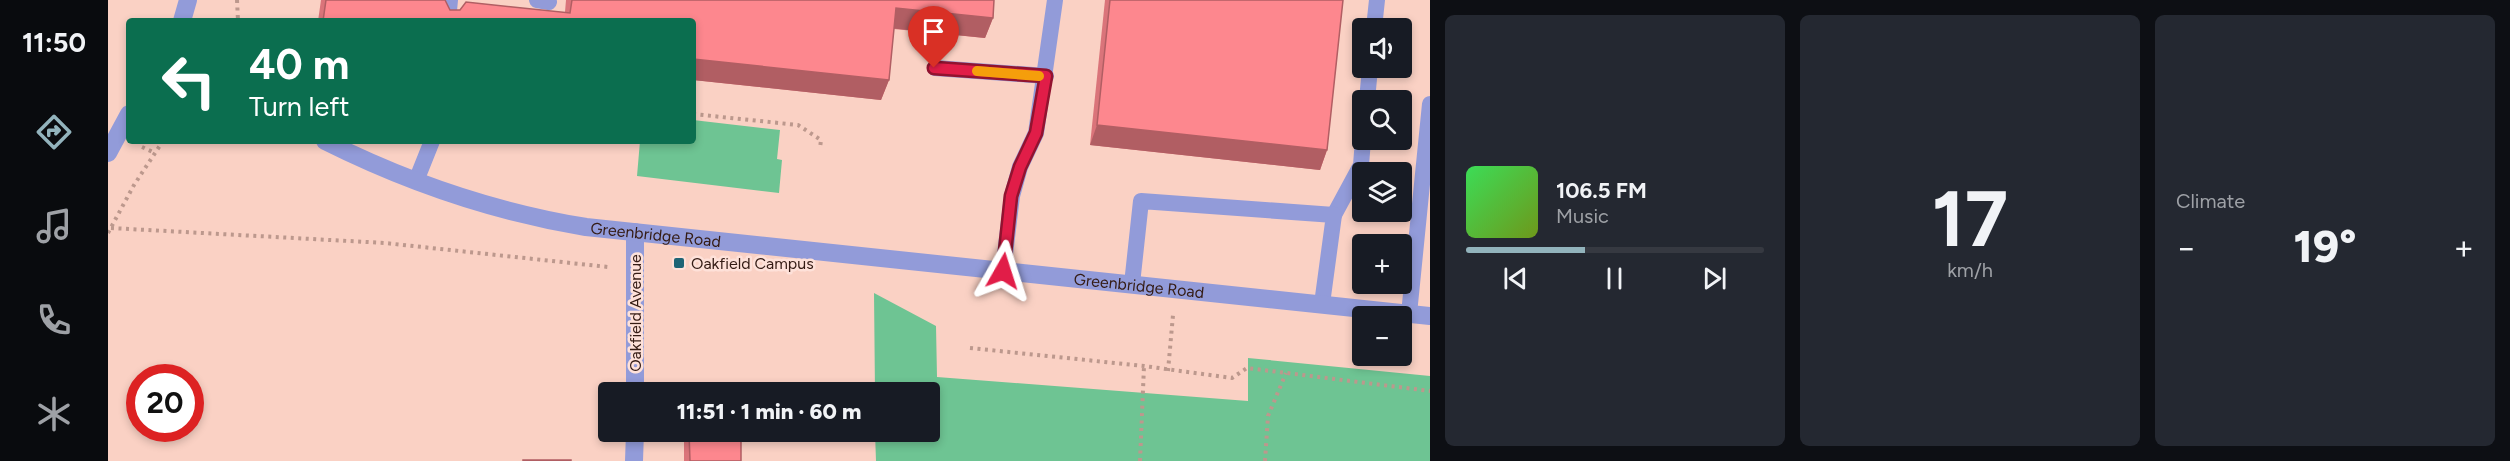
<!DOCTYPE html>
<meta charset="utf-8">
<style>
:root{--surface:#171b24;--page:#242831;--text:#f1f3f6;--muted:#9ea1a6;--line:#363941;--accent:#92b3bc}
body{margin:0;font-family:Figtree,sans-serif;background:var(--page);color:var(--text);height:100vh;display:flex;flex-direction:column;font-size:22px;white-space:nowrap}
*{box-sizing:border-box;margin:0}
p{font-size:20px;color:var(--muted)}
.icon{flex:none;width:33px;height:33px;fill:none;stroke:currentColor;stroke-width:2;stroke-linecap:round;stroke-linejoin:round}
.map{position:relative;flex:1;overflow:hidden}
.side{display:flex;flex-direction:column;gap:15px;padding:15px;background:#0d0f14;width:1080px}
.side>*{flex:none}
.guide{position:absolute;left:18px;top:18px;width:570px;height:126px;border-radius:6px;box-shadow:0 3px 9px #0003;background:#0b6e4f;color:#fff;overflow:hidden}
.tools{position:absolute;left:1244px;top:18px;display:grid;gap:12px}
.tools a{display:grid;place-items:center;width:60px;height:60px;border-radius:6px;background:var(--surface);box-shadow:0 3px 9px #0003;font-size:30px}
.speed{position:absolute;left:18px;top:364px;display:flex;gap:12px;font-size:30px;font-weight:700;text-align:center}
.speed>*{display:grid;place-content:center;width:78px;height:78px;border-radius:50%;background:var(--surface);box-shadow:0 3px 9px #0003;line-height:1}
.speed .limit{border:9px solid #d22;background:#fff;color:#111}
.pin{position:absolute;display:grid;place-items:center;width:51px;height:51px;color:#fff;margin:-62px -26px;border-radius:50% 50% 50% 0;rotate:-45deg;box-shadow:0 0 6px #0007}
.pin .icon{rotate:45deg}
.me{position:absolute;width:66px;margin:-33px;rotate:6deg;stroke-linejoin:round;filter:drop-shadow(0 0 4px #0008)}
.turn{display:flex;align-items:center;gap:21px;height:126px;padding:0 24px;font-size:27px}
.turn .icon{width:78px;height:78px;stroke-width:2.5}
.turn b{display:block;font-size:42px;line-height:51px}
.big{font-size:45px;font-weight:800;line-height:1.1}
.side .widget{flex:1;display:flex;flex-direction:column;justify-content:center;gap:9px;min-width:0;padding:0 21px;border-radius:9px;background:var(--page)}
.side .dial{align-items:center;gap:0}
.dial b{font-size:78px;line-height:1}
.song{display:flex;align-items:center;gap:18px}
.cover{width:72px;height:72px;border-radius:9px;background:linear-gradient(135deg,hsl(130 70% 55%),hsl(80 70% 35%))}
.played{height:6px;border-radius:3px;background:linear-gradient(90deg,var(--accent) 40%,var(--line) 40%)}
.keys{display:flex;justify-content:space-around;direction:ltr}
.heat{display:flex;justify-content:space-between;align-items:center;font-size:33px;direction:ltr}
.side .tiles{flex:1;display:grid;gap:15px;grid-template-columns:repeat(3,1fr)}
.trip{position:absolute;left:490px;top:382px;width:342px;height:60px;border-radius:6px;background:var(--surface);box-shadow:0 3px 9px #0003;font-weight:800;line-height:60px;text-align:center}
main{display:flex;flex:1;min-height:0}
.dock{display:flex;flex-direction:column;width:108px;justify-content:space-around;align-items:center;background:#090b0e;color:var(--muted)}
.dock .icon{width:42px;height:42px}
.dock .current{color:var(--accent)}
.dock b{font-size:27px;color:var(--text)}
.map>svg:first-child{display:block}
.green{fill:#6ec493}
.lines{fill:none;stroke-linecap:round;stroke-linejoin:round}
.path{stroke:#bc988d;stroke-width:4;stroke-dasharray:3 4.5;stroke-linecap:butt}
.service{stroke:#929bd9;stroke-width:16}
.minor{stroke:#929bd9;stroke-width:18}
.tertiary{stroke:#929bd9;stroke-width:18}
.wall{fill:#da747a}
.shaded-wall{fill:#b15e63}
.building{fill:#fd878e;stroke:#b15e63;stroke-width:1.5}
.route-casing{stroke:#92132f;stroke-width:15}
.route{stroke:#e11d48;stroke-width:10}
.slow{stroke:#f59e0b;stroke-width:10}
.poi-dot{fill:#1e6475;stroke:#fee1d9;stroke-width:2}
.labels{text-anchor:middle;stroke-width:5;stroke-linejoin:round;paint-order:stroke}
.street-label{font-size:16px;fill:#341b14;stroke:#fee1d9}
.poi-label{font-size:16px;fill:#341b14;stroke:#fee1d9;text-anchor:start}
</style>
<main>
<nav class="dock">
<b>11:50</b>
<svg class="icon current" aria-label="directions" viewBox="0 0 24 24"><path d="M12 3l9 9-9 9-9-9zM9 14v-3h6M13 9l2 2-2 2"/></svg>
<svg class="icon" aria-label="music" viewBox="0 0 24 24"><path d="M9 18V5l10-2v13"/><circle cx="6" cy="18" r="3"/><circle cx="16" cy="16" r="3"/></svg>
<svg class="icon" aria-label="phone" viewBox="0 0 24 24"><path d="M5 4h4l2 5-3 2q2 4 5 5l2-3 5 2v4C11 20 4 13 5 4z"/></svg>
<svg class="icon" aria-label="climate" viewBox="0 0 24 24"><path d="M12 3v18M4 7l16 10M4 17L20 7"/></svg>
</nav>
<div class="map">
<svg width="1322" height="461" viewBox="0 0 1322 461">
<rect width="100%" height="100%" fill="#fad1c4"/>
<g class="green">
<polygon points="585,120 672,130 669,159 674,160 671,193 529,176 532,141 585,141"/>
<polygon points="766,293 828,326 829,377 1140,401 1140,358 1322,376 1322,461 768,461 767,432 822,432 822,393 767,393"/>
</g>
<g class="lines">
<g class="path">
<polyline points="129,0 130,21"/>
<polyline points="585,114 690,125 713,140 712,148"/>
<polyline points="34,147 47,153"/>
<polyline points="3,228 277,243 500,267"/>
<polyline points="0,233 26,185 55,141"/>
<polyline points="862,348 1036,366 1124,378 1139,368 1322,391"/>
<polyline points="1060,371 1065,315"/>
<polyline points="1032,461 1036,366"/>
<polyline points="1157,461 1160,416 1178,373"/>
</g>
<g class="service">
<polyline points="429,0 441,2"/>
<polyline points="340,21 342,0"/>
<polyline points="1266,28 1269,0"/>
<polyline points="827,68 938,76"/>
<polyline points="1259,100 1262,68"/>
<polyline points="308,181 324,141"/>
<polyline points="1226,215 1253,165 1255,140"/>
<polyline points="895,271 904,196 912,167 928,133 947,0"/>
<polyline points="1024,284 1033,201 1226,215 1214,304"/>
<polyline points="1301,314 1322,104"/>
</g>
<g class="minor">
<polyline points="527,393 527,232"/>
<polyline points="526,461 527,432"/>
</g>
<g class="tertiary">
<polyline points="74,21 80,0"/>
<path id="s1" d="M217 141C301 183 386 212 478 227L1322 316"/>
<polyline points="0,153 21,114"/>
</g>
</g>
<g class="wall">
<polygon points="213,0 337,0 342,10 457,12 458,0 886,0 885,18 877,38 786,29 781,80 773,100 585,80 585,21 210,21"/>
<polygon points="997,0 1235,0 1219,150 1212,170 982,145"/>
<rect x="576" y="432" width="57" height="29"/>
</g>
<g class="shaded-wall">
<polygon points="788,8 885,18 877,38 781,28"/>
<polygon points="585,59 781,80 773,100 585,80"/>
<polygon points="989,125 1219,150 1212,170 982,145"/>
</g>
<g class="building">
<polygon points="218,0 337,0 342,10 352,10 358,2 462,13 464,0 886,0 885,18 788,8 781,80 585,59 585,21 215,21"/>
<polygon points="1002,0 1235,0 1219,150 989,125"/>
<rect x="581" y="386" width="51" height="7"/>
<polygon points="581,432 633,432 633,461 582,461"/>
<rect x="415" y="460" width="48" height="1"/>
</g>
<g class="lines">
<defs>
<polyline id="route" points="826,68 938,76 928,133 912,167 903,196 895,271"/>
</defs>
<use href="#route" class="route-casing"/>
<use href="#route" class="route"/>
<polyline class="slow" points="869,71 931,76"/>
</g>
<rect class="poi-dot" x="565" y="257" width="12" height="12" rx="3"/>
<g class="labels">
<g class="street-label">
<text dy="6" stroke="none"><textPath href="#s1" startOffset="346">Greenbridge Road</textPath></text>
<text dy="6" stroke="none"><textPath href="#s1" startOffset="832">Greenbridge Road</textPath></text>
<text transform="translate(527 313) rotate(-90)" y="6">Oakfield Avenue</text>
</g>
<g class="poi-label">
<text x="583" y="269">Oakfield Campus</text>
</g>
</g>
</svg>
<div class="tools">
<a><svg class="icon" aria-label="sound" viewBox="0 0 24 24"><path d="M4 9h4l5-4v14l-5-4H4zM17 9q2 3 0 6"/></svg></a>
<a><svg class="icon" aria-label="search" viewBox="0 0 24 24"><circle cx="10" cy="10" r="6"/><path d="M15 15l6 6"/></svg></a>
<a><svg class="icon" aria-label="layers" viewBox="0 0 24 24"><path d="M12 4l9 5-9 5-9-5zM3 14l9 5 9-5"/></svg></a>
<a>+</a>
<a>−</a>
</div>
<div class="speed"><div class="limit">20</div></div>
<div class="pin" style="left:826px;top:68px;background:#d93025"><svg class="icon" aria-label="arrive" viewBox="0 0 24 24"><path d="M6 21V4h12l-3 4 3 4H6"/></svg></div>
<svg class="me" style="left:895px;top:271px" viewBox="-20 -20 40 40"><path d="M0-17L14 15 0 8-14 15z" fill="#e11d48" stroke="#fff" stroke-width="4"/></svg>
<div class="trip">11:51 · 1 min · 60 m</div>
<div class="guide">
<div class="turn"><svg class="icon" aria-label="left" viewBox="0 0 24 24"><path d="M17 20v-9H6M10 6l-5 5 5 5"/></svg><div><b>40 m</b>Turn left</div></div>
</div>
</div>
<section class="side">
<div class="tiles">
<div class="widget">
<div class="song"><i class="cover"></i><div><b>106.5 FM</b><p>Music</p></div></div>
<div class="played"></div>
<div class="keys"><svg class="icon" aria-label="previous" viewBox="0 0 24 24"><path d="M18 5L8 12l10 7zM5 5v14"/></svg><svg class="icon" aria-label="pause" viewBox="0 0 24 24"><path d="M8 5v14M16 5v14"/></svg><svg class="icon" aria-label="next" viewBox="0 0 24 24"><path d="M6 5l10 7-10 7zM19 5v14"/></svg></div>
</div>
<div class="widget dial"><b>17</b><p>km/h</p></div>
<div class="widget"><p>Climate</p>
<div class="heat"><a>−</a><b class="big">19°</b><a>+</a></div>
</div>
</div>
</section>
</main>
